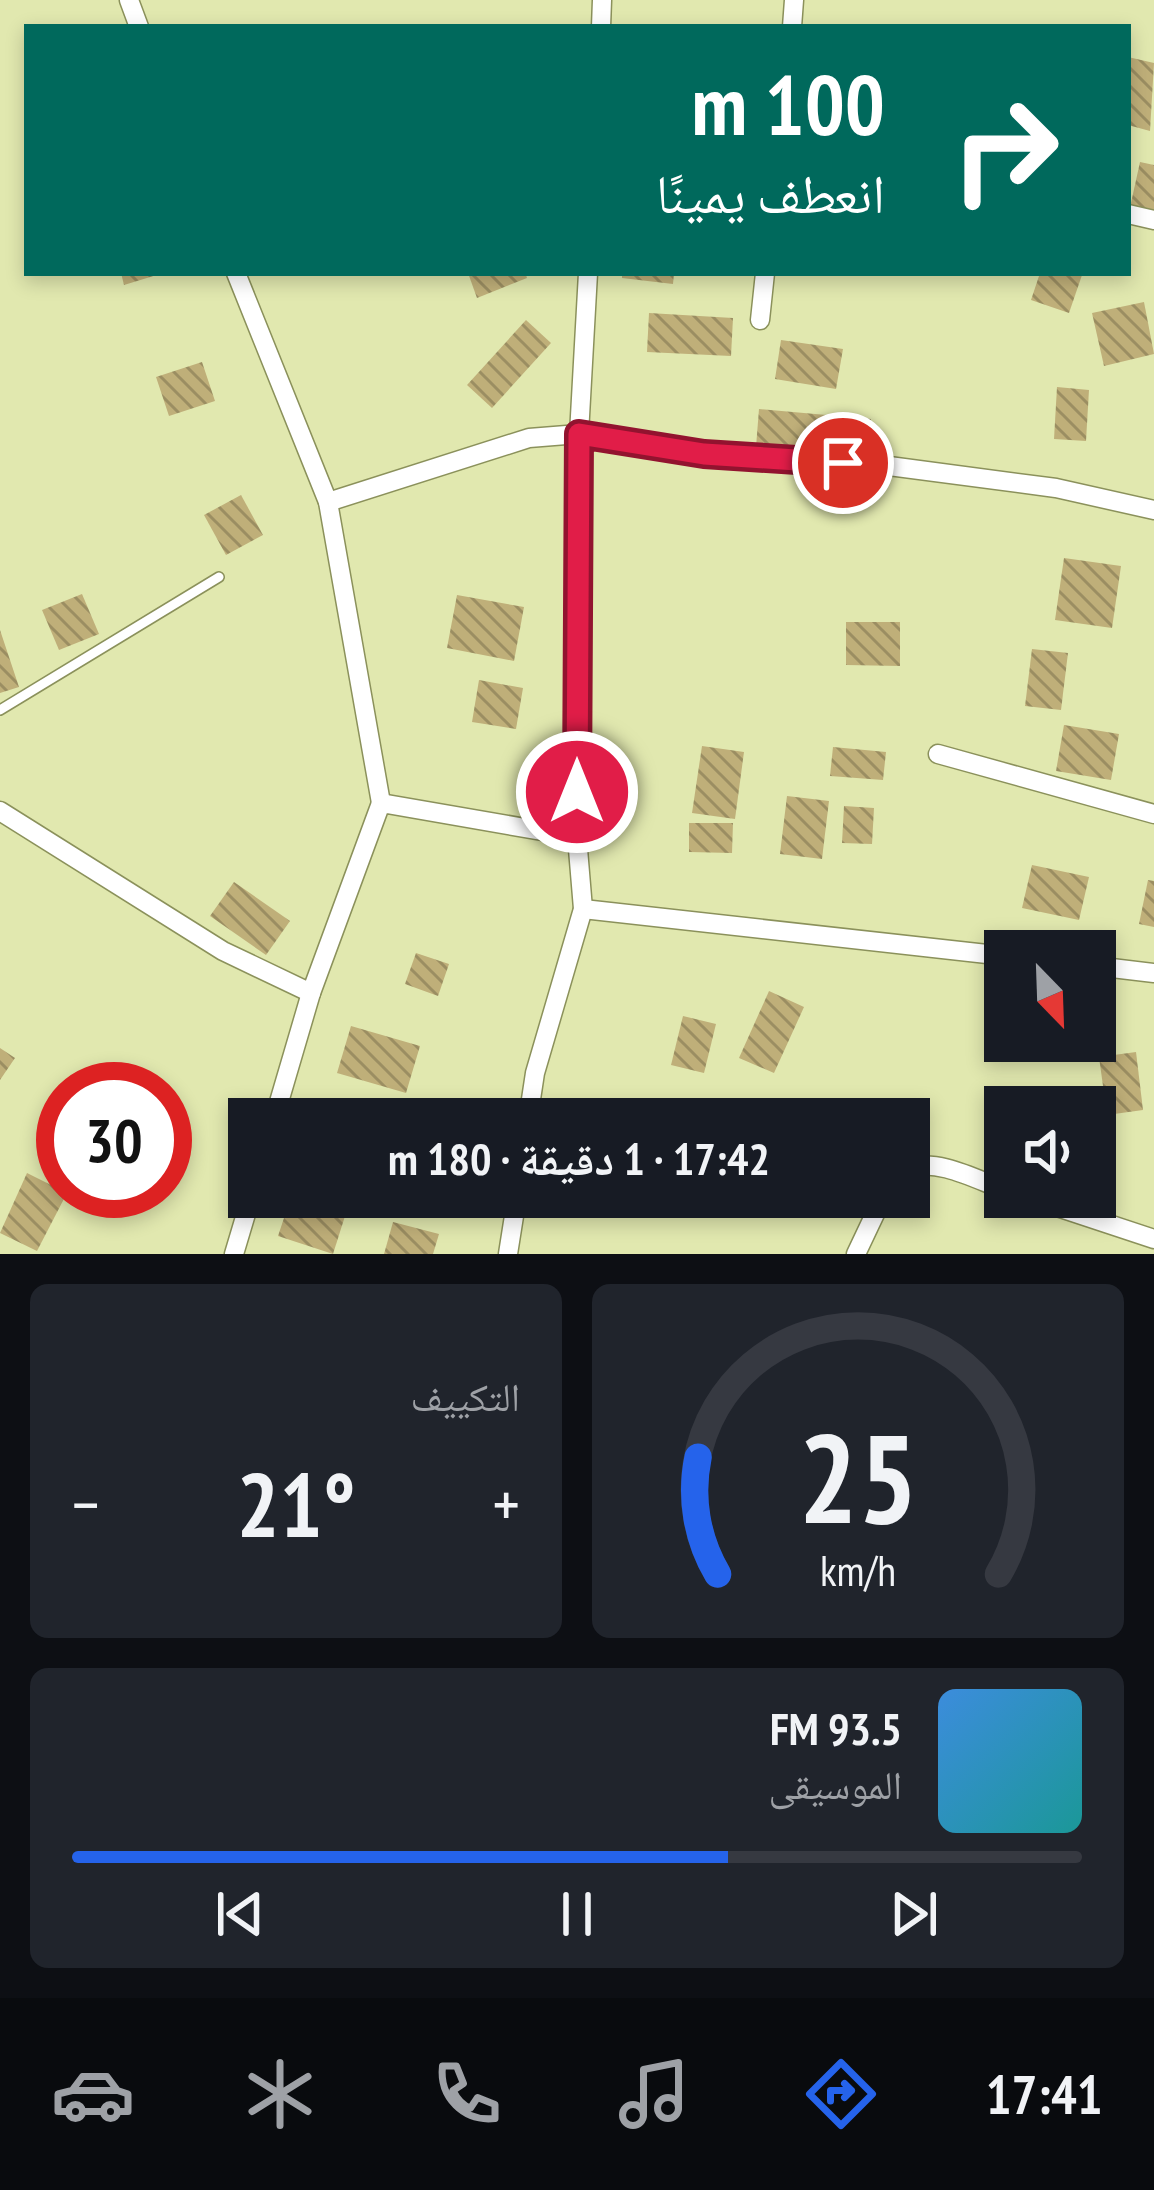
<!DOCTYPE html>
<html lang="ar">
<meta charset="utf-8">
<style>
:root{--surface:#171b24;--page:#20242c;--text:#f1f3f6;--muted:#9ea1a6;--line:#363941;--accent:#2563eb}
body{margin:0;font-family:"PT Sans Narrow","Noto Naskh Arabic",sans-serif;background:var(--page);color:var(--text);direction:rtl;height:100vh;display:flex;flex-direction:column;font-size:45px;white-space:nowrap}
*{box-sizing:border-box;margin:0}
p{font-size:39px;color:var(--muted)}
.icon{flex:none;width:66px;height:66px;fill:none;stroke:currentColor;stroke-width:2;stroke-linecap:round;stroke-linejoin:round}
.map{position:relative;height:1254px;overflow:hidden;direction:ltr}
.panel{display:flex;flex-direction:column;gap:30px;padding:30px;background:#0d0f14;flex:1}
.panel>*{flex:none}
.top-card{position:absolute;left:24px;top:24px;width:1107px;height:252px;border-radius:0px;box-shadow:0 6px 18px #0003;direction:rtl;background:#00695c;color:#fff;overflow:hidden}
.needle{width:78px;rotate:157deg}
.controls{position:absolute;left:984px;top:930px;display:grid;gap:24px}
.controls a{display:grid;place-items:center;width:132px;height:132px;border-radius:0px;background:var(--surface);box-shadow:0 6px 18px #0003;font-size:60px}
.speed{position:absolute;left:36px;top:1062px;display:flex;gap:24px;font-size:60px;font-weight:700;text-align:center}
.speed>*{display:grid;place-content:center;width:156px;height:156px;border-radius:50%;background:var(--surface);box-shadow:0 6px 18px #0003;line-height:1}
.speed .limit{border:18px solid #d22;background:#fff;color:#111}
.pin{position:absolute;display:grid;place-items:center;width:102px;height:102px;color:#fff;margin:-51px;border:6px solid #fff;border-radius:50%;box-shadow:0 3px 12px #0007}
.me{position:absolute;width:132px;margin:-66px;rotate:0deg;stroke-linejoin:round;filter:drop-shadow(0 0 9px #0008)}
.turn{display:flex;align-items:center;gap:42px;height:252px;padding:0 48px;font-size:54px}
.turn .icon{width:156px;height:156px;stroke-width:2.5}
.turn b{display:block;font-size:84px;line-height:102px}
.big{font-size:90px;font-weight:700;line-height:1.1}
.panel .card{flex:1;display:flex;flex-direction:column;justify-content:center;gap:18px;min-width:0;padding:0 42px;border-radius:18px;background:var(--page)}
.panel .dial{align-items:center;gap:0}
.dial svg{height:312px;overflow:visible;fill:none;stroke:var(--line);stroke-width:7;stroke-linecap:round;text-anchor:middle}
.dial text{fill:var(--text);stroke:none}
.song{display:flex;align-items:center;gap:36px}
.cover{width:144px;height:144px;border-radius:18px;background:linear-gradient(135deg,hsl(210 70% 55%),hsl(180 70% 35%))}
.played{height:12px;border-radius:6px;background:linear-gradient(90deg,var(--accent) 65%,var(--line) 65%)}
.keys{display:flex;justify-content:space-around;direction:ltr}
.heat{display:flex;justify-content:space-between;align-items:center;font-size:66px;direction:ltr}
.panel .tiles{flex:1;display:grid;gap:30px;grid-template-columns:1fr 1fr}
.card:last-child{grid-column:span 2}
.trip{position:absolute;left:228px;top:1098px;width:702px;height:120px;border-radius:0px;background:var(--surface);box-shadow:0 6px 18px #0003;font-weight:700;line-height:120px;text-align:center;direction:rtl}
.dock{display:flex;height:192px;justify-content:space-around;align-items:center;background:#090b0e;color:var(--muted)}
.dock .icon{width:84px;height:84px}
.dock .active{color:var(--accent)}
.dock b{font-size:54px;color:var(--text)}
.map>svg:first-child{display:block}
.building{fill:url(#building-back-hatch)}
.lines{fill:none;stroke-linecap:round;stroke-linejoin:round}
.service-casing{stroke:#8b915b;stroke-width:12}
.minor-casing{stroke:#8b915b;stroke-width:21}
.service{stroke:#fff;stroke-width:9}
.minor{stroke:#fff;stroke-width:18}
.route-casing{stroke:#92132f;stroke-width:30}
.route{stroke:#e11d48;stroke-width:21}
</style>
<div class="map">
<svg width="1154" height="1254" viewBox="0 0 1154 1254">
<defs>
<pattern id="building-back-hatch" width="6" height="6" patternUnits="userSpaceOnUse" patternTransform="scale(3)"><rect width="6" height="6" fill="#bfaf79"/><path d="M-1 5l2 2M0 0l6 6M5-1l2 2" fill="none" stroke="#9b8e62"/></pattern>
</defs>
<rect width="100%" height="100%" fill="#e1e8af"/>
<g class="building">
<polygon points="1128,57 1154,63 1150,131 1128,125"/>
<polygon points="1140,162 1154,165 1154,217 1129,212"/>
<polygon points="121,273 160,273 160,274 124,285"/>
<polygon points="468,273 525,273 527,278 477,298"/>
<polygon points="622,273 674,273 673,284 622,278"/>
<polygon points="1040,273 1082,275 1069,313 1031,300"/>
<polygon points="1144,302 1154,354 1104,366 1092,313"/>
<polygon points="649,313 733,318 731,356 647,352"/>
<polygon points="526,320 551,343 492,408 467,385"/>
<polygon points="781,340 843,349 836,389 775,379"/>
<polygon points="202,362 215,401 169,416 156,377"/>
<polygon points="1057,387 1089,390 1086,441 1054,439"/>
<polygon points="759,409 871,419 868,456 756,447"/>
<polygon points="241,495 263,535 226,555 204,515"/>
<polygon points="1064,558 1121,566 1112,628 1055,620"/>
<polygon points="82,594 99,634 59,650 42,610"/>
<polygon points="457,595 524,607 514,661 447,648"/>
<polygon points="846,622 900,622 900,666 846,665"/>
<polygon points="0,630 19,687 0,693"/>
<polygon points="1032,649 1068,653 1061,710 1025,706"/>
<polygon points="479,680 523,688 516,729 472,722"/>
<polygon points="1064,725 1119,734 1111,780 1056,771"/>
<polygon points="702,746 744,752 735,819 692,813"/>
<polygon points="833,747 886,752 883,780 830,776"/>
<polygon points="787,796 829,801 822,859 780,854"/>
<polygon points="844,806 874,808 872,844 842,843"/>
<polygon points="689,823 733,823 732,853 689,852"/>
<polygon points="1032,865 1089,877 1079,920 1022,908"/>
<polygon points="1148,880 1154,881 1154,927 1139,924"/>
<polygon points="234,882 290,921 266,955 210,916"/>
<polygon points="416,953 449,964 438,996 405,984"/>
<polygon points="769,991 804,1007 774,1073 739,1058"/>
<polygon points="683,1016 716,1024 704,1073 671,1065"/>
<polygon points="351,1026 420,1046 406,1093 337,1073"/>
<polygon points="0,1048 15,1058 0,1080"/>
<polygon points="1136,1052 1143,1110 1107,1115 1099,1057"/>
<polygon points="27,1173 67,1193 37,1251 0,1233"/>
<polygon points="291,1197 351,1197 333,1254 278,1236"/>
<polygon points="393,1222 439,1234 433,1254 384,1254"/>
</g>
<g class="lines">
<defs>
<polyline id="service" points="0,710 219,577"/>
<g id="minor">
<polyline points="129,0 139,27"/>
<polyline points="601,27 602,0"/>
<polyline points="792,27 794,0"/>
<polyline points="1128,214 1154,220"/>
<polyline points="236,273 328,502 529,438 579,434 704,455 889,466 1056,488 1154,510"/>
<polyline points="760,320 765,273"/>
<polyline points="328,502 381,803"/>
<polyline points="938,754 1154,814"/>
<polyline points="0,811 223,951 311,993"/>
<polyline points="583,909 1005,956"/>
<polyline points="1095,966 1154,973"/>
<polyline points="274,1119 311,993 381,803 577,837"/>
<polyline points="528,1119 535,1073 583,909 577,837 579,434 588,273"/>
<path d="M909 1168C938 1158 977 1180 1005 1190"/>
<polyline points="1027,1197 1154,1239"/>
<polyline points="234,1254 251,1197"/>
<polyline points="508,1254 517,1197"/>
<polyline points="856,1254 883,1197"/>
</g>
</defs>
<use href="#service" class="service-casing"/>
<use href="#minor" class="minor-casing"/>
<use href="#service" class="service"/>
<use href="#minor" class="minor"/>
</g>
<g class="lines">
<defs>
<polyline id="route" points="577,792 579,434 704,454 843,463"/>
</defs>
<use href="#route" class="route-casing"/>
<use href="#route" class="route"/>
</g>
</svg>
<div class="controls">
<a><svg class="needle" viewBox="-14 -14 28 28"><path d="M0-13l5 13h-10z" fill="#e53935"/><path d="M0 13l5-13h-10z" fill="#9ea1a6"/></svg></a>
<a><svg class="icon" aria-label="sound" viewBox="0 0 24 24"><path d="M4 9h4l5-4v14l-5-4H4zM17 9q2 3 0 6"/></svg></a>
</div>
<div class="speed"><div class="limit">30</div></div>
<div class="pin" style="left:843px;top:463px;background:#d93025"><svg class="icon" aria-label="arrive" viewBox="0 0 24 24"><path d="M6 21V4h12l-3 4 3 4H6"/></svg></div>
<svg class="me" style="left:577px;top:792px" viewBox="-20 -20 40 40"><circle r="17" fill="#e11d48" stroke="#fff" stroke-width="3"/><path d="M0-11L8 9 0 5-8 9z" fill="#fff"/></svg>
<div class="trip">17:42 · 1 دقيقة · 180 m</div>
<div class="top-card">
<div class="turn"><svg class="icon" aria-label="right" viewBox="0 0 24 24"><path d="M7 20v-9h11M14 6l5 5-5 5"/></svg><div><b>100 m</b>انعطف يمينًا</div></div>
</div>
</div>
<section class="panel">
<div class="tiles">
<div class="card dial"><svg viewBox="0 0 100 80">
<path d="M14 69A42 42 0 1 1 86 69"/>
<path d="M14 69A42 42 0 0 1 9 39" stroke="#2563eb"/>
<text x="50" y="56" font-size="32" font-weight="700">25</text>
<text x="50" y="72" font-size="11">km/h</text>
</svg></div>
<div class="card"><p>التكييف</p>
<div class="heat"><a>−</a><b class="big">21°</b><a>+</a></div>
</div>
<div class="card">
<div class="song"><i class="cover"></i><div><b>93.5 FM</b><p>الموسيقى</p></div></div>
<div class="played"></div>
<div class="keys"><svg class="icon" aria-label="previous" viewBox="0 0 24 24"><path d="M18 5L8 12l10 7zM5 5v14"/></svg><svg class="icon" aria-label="pause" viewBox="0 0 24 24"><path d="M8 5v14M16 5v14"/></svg><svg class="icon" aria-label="next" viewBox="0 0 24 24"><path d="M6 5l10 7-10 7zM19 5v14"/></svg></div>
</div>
</div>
</section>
<nav class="dock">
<b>17:41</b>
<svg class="icon active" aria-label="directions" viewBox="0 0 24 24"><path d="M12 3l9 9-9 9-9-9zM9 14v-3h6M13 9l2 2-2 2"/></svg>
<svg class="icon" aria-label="music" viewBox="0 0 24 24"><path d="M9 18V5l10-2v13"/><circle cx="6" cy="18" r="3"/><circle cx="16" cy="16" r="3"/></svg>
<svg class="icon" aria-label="phone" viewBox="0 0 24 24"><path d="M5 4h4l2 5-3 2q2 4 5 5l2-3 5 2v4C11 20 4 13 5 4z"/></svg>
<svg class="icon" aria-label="climate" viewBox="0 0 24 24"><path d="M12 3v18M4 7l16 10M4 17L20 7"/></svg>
<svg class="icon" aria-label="car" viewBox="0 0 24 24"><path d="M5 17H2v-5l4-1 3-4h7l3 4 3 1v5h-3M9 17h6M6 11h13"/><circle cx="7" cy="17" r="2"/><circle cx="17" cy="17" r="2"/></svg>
</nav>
